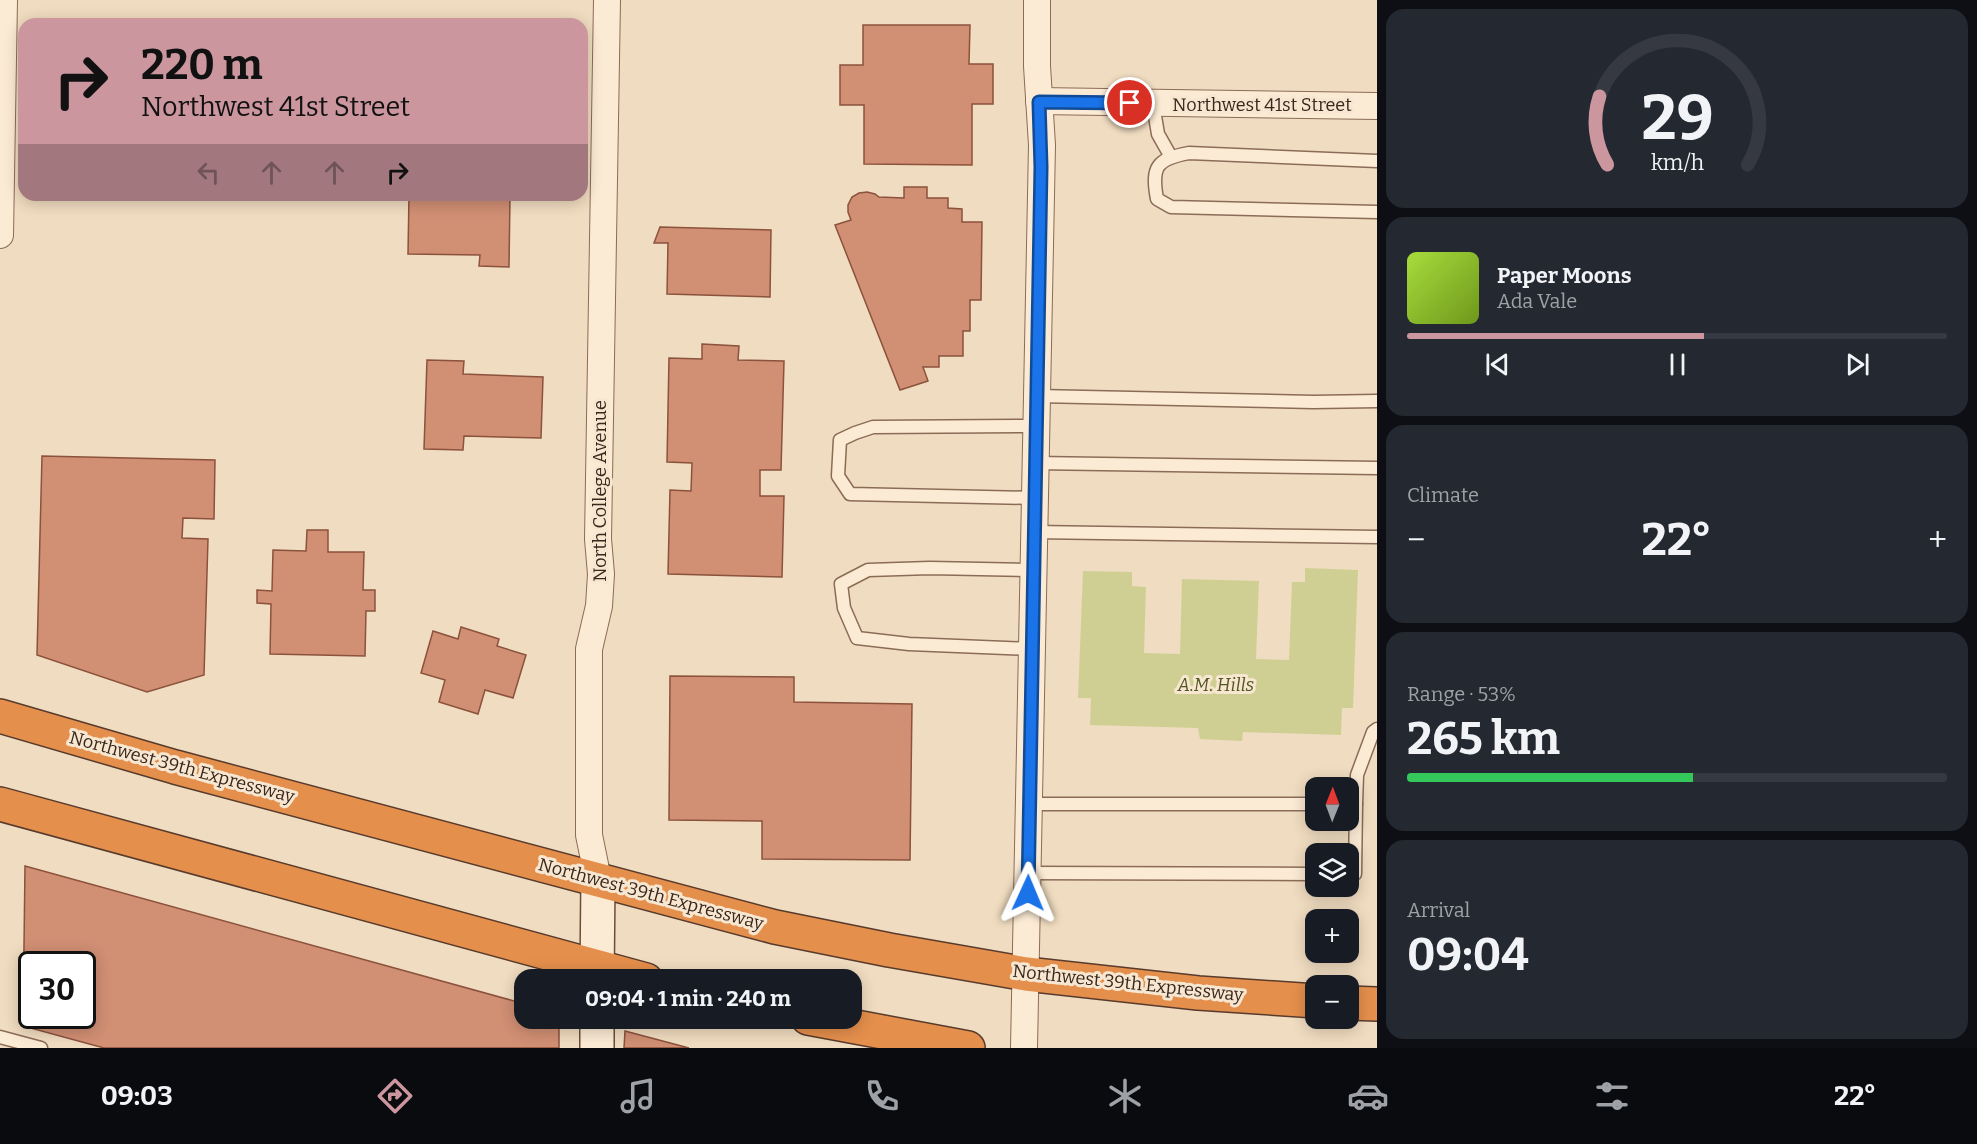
<!DOCTYPE html>
<meta charset="utf-8">
<style>
:root{--surface:#171b24;--page:#242831;--text:#f1f3f6;--muted:#9ea1a6;--line:#363941;--accent:#cb969e}
body{margin:0;font-family:Bitter,serif;background:var(--page);color:var(--text);height:100vh;display:flex;flex-direction:column;font-size:22px;white-space:nowrap}
*{box-sizing:border-box;margin:0}
p{font-size:20px;color:var(--muted)}
.icon{flex:none;width:33px;height:33px;fill:none;stroke:currentColor;stroke-width:2;stroke-linecap:round;stroke-linejoin:round}
.map{position:relative;flex:1;overflow:hidden}
.panel{display:flex;flex-direction:column;gap:9px;padding:9px;background:#0d0f14;width:600px}
.panel>*{flex:none}
.hud{position:absolute;left:18px;top:18px;width:570px;height:183px;border-radius:18px;box-shadow:0 3px 15px #0003;background:#cb969e;color:#111;overflow:hidden}
.needle{width:39px;rotate:1deg}
.fabs{position:absolute;left:1305px;top:777px;display:grid;gap:12px}
.fabs a{display:grid;place-items:center;width:54px;height:54px;border-radius:12px;background:var(--surface);box-shadow:0 3px 15px #0003;font-size:30px}
.speed{position:absolute;left:18px;top:951px;display:flex;gap:12px;font-size:30px;font-weight:700;text-align:center}
.speed>*{display:grid;place-content:center;width:78px;height:78px;border-radius:50%;background:var(--surface);box-shadow:0 3px 15px #0003;line-height:1}
.speed .limit{border:3px solid #111;border-radius:9px;background:#fff;color:#111}
.pin{position:absolute;display:grid;place-items:center;width:51px;height:51px;color:#fff;margin:-26px;border:3px solid #fff;border-radius:50%;box-shadow:0 2px 6px #0007}
.me{position:absolute;width:66px;margin:-33px;rotate:1deg;stroke-linejoin:round;filter:drop-shadow(0 0 4px #0008)}
.turn{display:flex;align-items:center;gap:21px;height:126px;padding:0 24px;font-size:27px}
.turn .icon{width:78px;height:78px;stroke-width:2.5}
.turn b{display:block;font-size:42px;line-height:51px}
.lanes{display:flex;align-items:center;height:57px;padding:0 24px;background:#0003;justify-content:center;gap:30px;direction:ltr}
.lanes .off{opacity:.35}
.big{font-size:45px;font-weight:700;line-height:1.1}
.panel .widget{flex:1;display:flex;flex-direction:column;justify-content:center;gap:9px;min-width:0;padding:0 21px;border-radius:18px;background:var(--page)}
.panel .dial{align-items:center;gap:0}
.dial svg{height:156px;overflow:visible;fill:none;stroke:var(--line);stroke-width:7;stroke-linecap:round;text-anchor:middle}
.dial text{fill:var(--text);stroke:none}
.song{display:flex;align-items:center;gap:18px}
.cover{width:72px;height:72px;border-radius:9px;background:linear-gradient(135deg,hsl(80 70% 55%),hsl(80 70% 35%))}
.played{height:6px;border-radius:3px;background:linear-gradient(90deg,var(--accent) 55%,var(--line) 55%)}
.keys{display:flex;justify-content:space-around;direction:ltr}
.heat{display:flex;justify-content:space-between;align-items:center;font-size:33px;direction:ltr}
.charge{height:9px;border-radius:4px;background:linear-gradient(90deg,#34c759 53%,var(--line) 0)}
.trip{position:absolute;left:514px;top:969px;width:348px;height:60px;border-radius:18px;background:var(--surface);box-shadow:0 3px 15px #0003;font-weight:700;line-height:60px;text-align:center}
.tab-bar{display:flex;height:96px;justify-content:space-around;align-items:center;background:#090b0e;color:var(--muted)}
.tab-bar .icon{width:42px;height:42px}
.tab-bar .on{color:var(--accent)}
.tab-bar b{font-size:27px;color:var(--text)}
main{display:flex;flex:1;min-height:0}
.map>svg:first-child{display:block}
.green{fill:#cfcf94}
.building{fill:#d18f74;stroke:#8b523c;stroke-width:1.5;fill-rule:evenodd}
.lines{fill:none;stroke-linecap:round;stroke-linejoin:round}
.lane-casing{stroke:#8b6c57;stroke-width:15}
.street-casing{stroke:#8b6c57;stroke-width:28}
.secondary-casing{stroke:#6c4d3b;stroke-width:36}
.highway-casing{stroke:#583b2c;stroke-width:36}
.lane{stroke:#fbead4;stroke-width:12}
.street{stroke:#fbead4;stroke-width:26}
.secondary{stroke:#fbead4;stroke-width:33}
.highway{stroke:#e58f4c;stroke-width:33}
.route-casing{stroke:#114b97;stroke-width:15}
.route{stroke:#1a73e8;stroke-width:10}
.labels{text-anchor:middle;stroke-width:6;stroke-linejoin:round;paint-order:stroke}
.street-label{font-size:18px;fill:#39271c;stroke:#f7e7d1}
.park-label{font-size:18px;font-style:italic;fill:#505722;stroke:#f7e7d1}
</style>
<main>
<div class="map">
<svg width="1377" height="1048" viewBox="0 0 1377 1048">
<rect width="100%" height="100%" fill="#f0dcc0"/>
<polygon class="green" points="1305,568 1358,570 1353,708 1342,708 1341,735 1243,732 1242,741 1200,739 1198,728 1090,725 1091,698 1078,698 1083,571 1132,572 1132,586 1146,587 1144,653 1180,654 1182,579 1259,581 1256,659 1289,660 1292,582 1305,582"/>
<g class="building">
<polygon points="863,25 970,25 969,64 993,64 993,104 972,104 972,165 864,164 864,105 840,105 840,65 863,65"/>
<polygon points="904,187 927,187 927,198 948,198 948,208 962,209 962,222 982,222 981,300 970,300 970,331 963,331 963,356 939,356 939,367 923,367 928,381 900,390 835,225 851,220 848,212 848,205 852,197 859,193 867,192 875,194 879,197 904,198"/>
<polygon points="409,195 510,195 509,267 479,266 480,255 408,254"/>
<polygon points="660,227 771,230 770,297 667,294 668,243 654,243"/>
<polygon points="702,344 739,346 738,360 784,361 781,470 760,470 760,496 784,496 782,577 668,574 670,490 691,491 692,463 667,462 669,358 702,359"/>
<polygon points="427,360 464,361 463,374 543,377 541,438 464,436 463,450 424,449"/>
<polygon points="42,456 215,460 214,519 183,518 182,538 208,539 204,675 147,692 37,655"/>
<polygon points="307,530 328,530 328,552 364,552 363,590 375,590 375,611 366,611 365,656 270,654 271,604 257,603 257,590 272,591 273,550 306,551"/>
<polygon points="461,627 499,639 497,646 526,655 513,698 485,690 478,714 439,702 445,680 421,673 433,631 458,639"/>
<polygon points="670,676 794,677 794,702 912,704 910,860 762,859 762,821 669,820"/>
<path d="M25 866 525 1004V1018H559V1048H104L23 1026ZM32 964H82V1016H32Z"/>
<polygon points="625,1031 689,1048 624,1048"/>
</g>
<g class="lines">
<defs>
<g id="lane">
<polyline points="1153,104 1158,134 1171,157"/>
<path d="M1377 161 1189 153C1157 159 1151 166 1157 199L1171 207 1377 212"/>
<polyline points="1037,396 1313,402 1377,401"/>
<polyline points="1035,463 1377,468"/>
<polyline points="1034,498 850,494 838,476 840,440 855,433 873,427 1036,426"/>
<polyline points="1034,532 1377,537"/>
<polyline points="1032,649 909,644 857,638 844,608 841,584 868,570 930,568 1033,570"/>
<polyline points="1030,804 1316,804"/>
<polyline points="1348,804 1356,804 1355,874 1348,874"/>
<polyline points="1356,804 1357,775 1373,732 1377,729"/>
<polyline points="1028,873 1316,874"/>
<polyline points="0,1037 41,1048"/>
</g>
<g id="street">
<polyline points="1039,101 1377,106"/>
<polyline points="0,235 4,0"/>
<polyline points="598,879 589,835 589,649 599,606 601,574 598,539 607,0"/>
<polyline points="1024,1048 1042,145 1037,66 1037,0"/>
</g>
<g id="secondary">
<polyline points="597,980 598,879"/>
<polyline points="597,1018 597,1048"/>
</g>
<g id="highway">
<polyline points="0,716 175,767 775,927 889,950 1026,974 1198,993 1316,1001"/>
<polyline points="0,804 646,980"/>
<polyline points="1348,1003 1377,1004"/>
<polyline points="808,1018 968,1048"/>
</g>
</defs>
<use href="#lane" class="lane-casing"/>
<use href="#street" class="street-casing"/>
<use href="#secondary" class="secondary-casing"/>
<use href="#highway" class="highway-casing"/>
<use href="#lane" class="lane"/>
<use href="#street" class="street"/>
<use href="#secondary" class="secondary"/>
<use href="#highway" class="highway"/>
</g>
<g class="lines">
<defs>
<polyline id="route" points="1028,893 1041,167 1039,102 1130,103"/>
</defs>
<use href="#route" class="route-casing"/>
<use href="#route" class="route"/>
</g>
<g class="labels">
<g class="street-label">
<text x="1262" y="111">Northwest 41st Street</text>
<text transform="translate(600 491) rotate(-90)" y="6">North College Avenue</text>
<text transform="translate(182 767) rotate(15)" y="6">Northwest 39th Expressway</text>
<text transform="translate(651 894) rotate(15)" y="6">Northwest 39th Expressway</text>
<text transform="translate(1128 983) rotate(6)" y="6">Northwest 39th Expressway</text>
</g>
<g class="park-label">
<text x="1216" y="691">A.M. Hills</text>
</g>
</g>
</svg>
<div class="fabs">
<a><svg class="needle" viewBox="-14 -14 28 28"><path d="M0-13l5 13h-10z" fill="#e53935"/><path d="M0 13l5-13h-10z" fill="#9ea1a6"/></svg></a>
<a><svg class="icon" aria-label="layers" viewBox="0 0 24 24"><path d="M12 4l9 5-9 5-9-5zM3 14l9 5 9-5"/></svg></a>
<a>+</a>
<a>−</a>
</div>
<div class="speed"><div class="limit">30</div></div>
<div class="pin" style="left:1130px;top:103px;background:#d93025"><svg class="icon" aria-label="arrive" viewBox="0 0 24 24"><path d="M6 21V4h12l-3 4 3 4H6"/></svg></div>
<svg class="me" style="left:1028px;top:893px" viewBox="-20 -20 40 40"><path d="M0-17L14 15 0 8-14 15z" fill="#1a73e8" stroke="#fff" stroke-width="4"/></svg>
<div class="trip">09:04 · 1 min · 240 m</div>
<div class="hud">
<div class="turn"><svg class="icon" aria-label="right" viewBox="0 0 24 24"><path d="M7 20v-9h11M14 6l5 5-5 5"/></svg><div><b>220 m</b>Northwest 41st Street</div></div>
<div class="lanes"><svg class="icon off" aria-label="left" viewBox="0 0 24 24"><path d="M17 20v-9H6M10 6l-5 5 5 5"/></svg><svg class="icon off" aria-label="ahead" viewBox="0 0 24 24"><path d="M12 20V5M6 11l6-6 6 6"/></svg><svg class="icon off" aria-label="ahead" viewBox="0 0 24 24"><path d="M12 20V5M6 11l6-6 6 6"/></svg><svg class="icon" aria-label="right" viewBox="0 0 24 24"><path d="M7 20v-9h11M14 6l5 5-5 5"/></svg></div>
</div>
</div>
<section class="panel">
<div class="widget dial"><svg viewBox="0 0 100 80">
<path d="M14 69A42 42 0 1 1 86 69"/>
<path d="M14 69A42 42 0 0 1 10 34" stroke="#cb969e"/>
<text x="50" y="56" font-size="32" font-weight="700">29</text>
<text x="50" y="72" font-size="11">km/h</text>
</svg></div>
<div class="widget">
<div class="song"><i class="cover"></i><div><b>Paper Moons</b><p>Ada Vale</p></div></div>
<div class="played"></div>
<div class="keys"><svg class="icon" aria-label="previous" viewBox="0 0 24 24"><path d="M18 5L8 12l10 7zM5 5v14"/></svg><svg class="icon" aria-label="pause" viewBox="0 0 24 24"><path d="M8 5v14M16 5v14"/></svg><svg class="icon" aria-label="next" viewBox="0 0 24 24"><path d="M6 5l10 7-10 7zM19 5v14"/></svg></div>
</div>
<div class="widget"><p>Climate</p>
<div class="heat"><a>−</a><b class="big">22°</b><a>+</a></div>
</div>
<div class="widget"><p>Range · 53%</p><b class="big">265 km</b><div class="charge"></div></div>
<div class="widget"><p>Arrival</p><b class="big">09:04</b></div>
</section>
</main>
<nav class="tab-bar">
<b>09:03</b>
<svg class="icon on" aria-label="directions" viewBox="0 0 24 24"><path d="M12 3l9 9-9 9-9-9zM9 14v-3h6M13 9l2 2-2 2"/></svg>
<svg class="icon" aria-label="music" viewBox="0 0 24 24"><path d="M9 18V5l10-2v13"/><circle cx="6" cy="18" r="3"/><circle cx="16" cy="16" r="3"/></svg>
<svg class="icon" aria-label="phone" viewBox="0 0 24 24"><path d="M5 4h4l2 5-3 2q2 4 5 5l2-3 5 2v4C11 20 4 13 5 4z"/></svg>
<svg class="icon" aria-label="climate" viewBox="0 0 24 24"><path d="M12 3v18M4 7l16 10M4 17L20 7"/></svg>
<svg class="icon" aria-label="car" viewBox="0 0 24 24"><path d="M5 17H2v-5l4-1 3-4h7l3 4 3 1v5h-3M9 17h6M6 11h13"/><circle cx="7" cy="17" r="2"/><circle cx="17" cy="17" r="2"/></svg>
<svg class="icon" aria-label="filters" viewBox="0 0 24 24"><path d="M4 7h16M4 17h16"/><circle cx="9" cy="7" r="2"/><circle cx="15" cy="17" r="2"/></svg>
<b>22°</b>
</nav>
